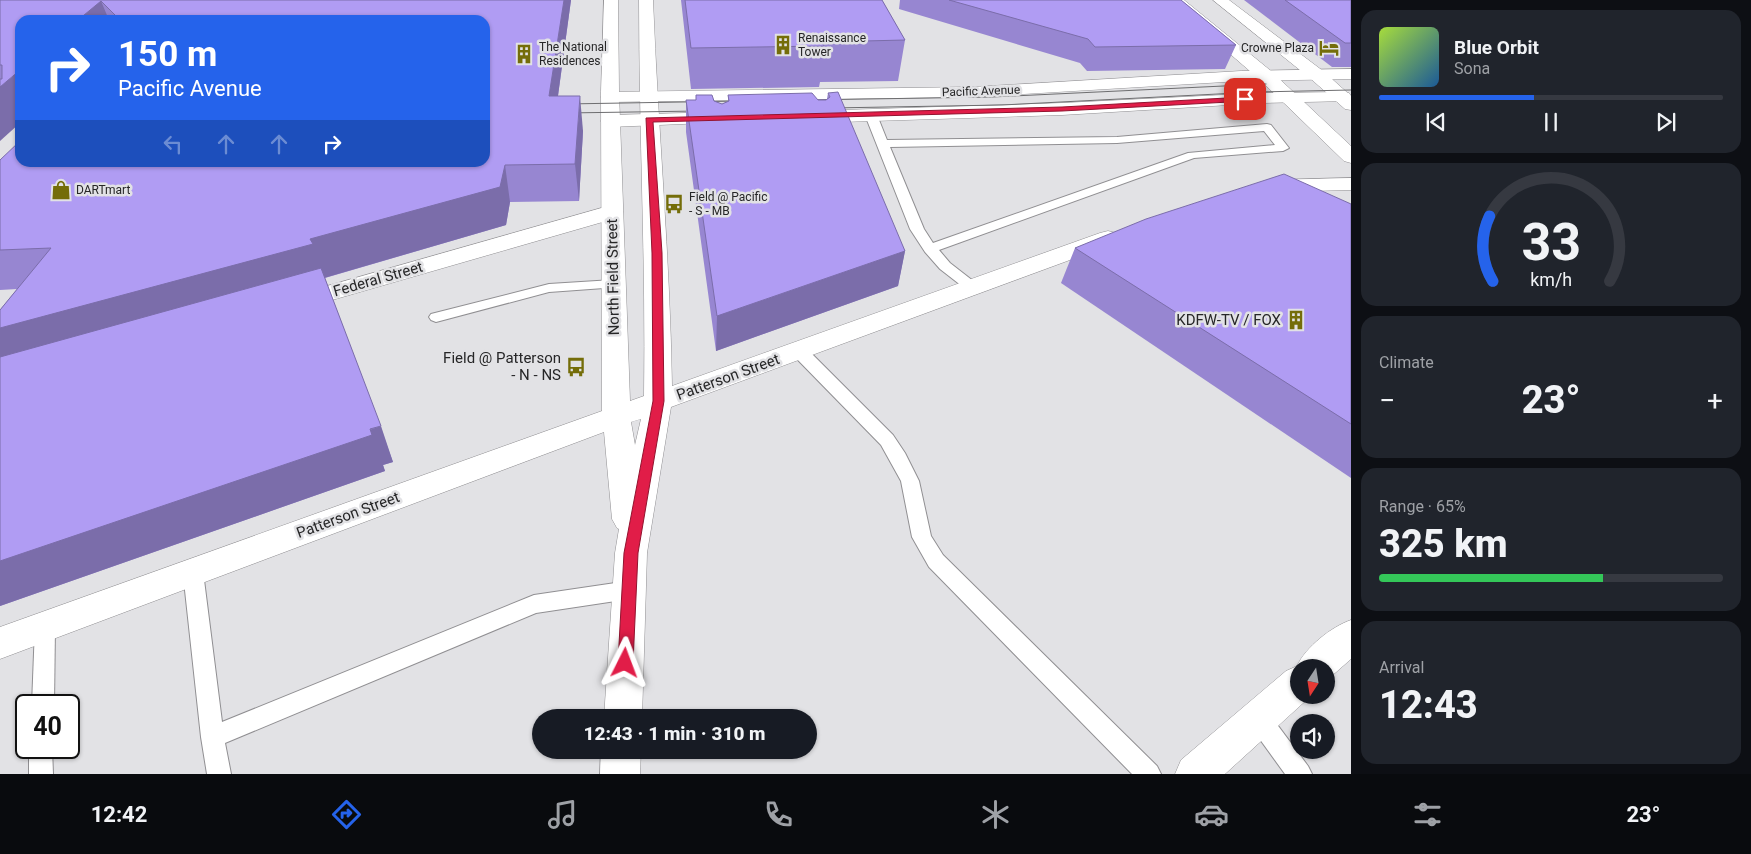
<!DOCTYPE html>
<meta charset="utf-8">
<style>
:root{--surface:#171b24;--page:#20242c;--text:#f1f3f6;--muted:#9ea1a6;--line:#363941;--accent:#2563eb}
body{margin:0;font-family:Roboto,sans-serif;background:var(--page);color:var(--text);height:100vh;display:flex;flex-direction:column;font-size:19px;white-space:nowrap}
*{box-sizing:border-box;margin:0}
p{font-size:16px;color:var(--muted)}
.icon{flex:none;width:28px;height:28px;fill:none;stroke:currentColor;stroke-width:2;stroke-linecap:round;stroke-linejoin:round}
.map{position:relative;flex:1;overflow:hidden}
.panel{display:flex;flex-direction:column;gap:10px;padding:10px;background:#0d0f14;width:400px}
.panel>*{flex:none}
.hud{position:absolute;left:15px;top:15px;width:475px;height:152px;border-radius:15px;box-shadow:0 1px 4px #0004;background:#2563eb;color:#fff;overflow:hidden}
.needle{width:32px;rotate:192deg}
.fabs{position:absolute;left:1290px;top:659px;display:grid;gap:10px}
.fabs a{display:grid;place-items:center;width:45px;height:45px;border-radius:50%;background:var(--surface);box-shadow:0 1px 4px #0004;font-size:25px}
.speed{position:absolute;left:15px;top:694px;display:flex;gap:10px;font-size:25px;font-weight:700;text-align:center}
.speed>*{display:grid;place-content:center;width:65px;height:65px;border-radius:50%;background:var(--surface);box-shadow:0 1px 4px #0004;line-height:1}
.speed .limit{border:2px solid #111;border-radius:8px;background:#fff;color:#111}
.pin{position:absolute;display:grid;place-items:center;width:42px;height:42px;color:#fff;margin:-21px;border-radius:10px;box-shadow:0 2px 8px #0006}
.me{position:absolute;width:55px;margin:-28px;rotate:3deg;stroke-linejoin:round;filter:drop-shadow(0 0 4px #0008)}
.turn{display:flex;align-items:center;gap:18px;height:105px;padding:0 20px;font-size:22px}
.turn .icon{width:65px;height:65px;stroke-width:2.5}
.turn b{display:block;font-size:35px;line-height:42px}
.lanes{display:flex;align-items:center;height:48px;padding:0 20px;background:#0003;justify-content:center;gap:25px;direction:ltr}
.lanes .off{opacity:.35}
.big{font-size:38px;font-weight:800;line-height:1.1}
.panel .tile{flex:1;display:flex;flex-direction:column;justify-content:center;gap:8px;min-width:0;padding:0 18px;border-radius:15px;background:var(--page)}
.panel .dial{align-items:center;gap:0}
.dial svg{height:130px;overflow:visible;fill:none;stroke:var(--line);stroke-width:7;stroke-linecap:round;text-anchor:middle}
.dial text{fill:var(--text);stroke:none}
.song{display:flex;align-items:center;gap:15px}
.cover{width:60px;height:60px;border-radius:8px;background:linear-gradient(135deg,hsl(80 70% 55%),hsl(210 70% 35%))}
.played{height:5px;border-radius:2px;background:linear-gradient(90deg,var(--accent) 45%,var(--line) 45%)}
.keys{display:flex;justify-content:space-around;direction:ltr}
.heat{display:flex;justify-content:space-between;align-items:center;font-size:28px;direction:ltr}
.charge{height:8px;border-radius:4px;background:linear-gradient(90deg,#34c759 65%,var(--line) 0)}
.trip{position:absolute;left:532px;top:709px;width:285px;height:50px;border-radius:25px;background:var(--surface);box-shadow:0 1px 4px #0004;font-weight:800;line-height:50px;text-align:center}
.menu{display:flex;height:80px;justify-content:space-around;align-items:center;background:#090b0e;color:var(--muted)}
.menu .icon{width:35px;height:35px}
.menu .selected{color:var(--accent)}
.menu b{font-size:22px;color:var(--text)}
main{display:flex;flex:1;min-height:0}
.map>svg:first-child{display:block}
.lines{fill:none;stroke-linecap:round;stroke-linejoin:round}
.service-casing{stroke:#908f92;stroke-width:2}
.minor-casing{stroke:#908f92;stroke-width:1}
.tertiary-casing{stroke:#908f92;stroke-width:1}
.secondary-casing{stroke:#908f92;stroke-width:1}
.service{fill:#fff;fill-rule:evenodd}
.minor{fill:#fff;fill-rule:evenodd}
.tertiary{fill:#fff;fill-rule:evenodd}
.secondary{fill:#fff;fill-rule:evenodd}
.tram{stroke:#6e6e70;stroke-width:1}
.wall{fill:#9786d1}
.shaded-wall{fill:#7b6daa}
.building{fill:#b09cf3;stroke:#7b6daa}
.route{fill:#e11d48;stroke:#92132f}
.labels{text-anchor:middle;stroke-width:5;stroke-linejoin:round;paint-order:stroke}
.far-poi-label{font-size:12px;fill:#262627;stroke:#e2e2e5;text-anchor:start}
.far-street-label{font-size:12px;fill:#262627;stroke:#e2e2e5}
.street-label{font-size:15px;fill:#262627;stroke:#e2e2e5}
.poi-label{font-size:15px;fill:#262627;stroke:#e2e2e5;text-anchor:end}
</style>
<main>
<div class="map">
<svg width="1351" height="774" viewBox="0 0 1351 774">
<rect width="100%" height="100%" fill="#e2e2e5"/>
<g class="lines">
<defs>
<g id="service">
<path d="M871 112 877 115 887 140 1117 137 1267 124 1271 125 1289 148 1283 151 1194 158 939 250 950 263 977 284 979 287 977 290H967L940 269 925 252 910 229 865 115ZM1264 131 1275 145 1188 153 933 243 924 229 890 147 1117 143Z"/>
<polygon points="613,280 618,281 620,284 618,287 549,292 436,322 431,320 429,317 431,314 549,284"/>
<polygon points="799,346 805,347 893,435 905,453 919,481 931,536 943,555 1157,766 1161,774 1132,774 929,567 912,537 901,481 881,445 793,355 791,351 793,347"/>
<polygon points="193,564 200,566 203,572 222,722 534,595 629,581 636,584 639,590 636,596 629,599 536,613 225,743 231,774 207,774 201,737 183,572 186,566"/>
<polygon points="45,618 52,620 55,627 54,705 32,705 35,627 38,620"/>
<polygon points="1259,708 1267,711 1308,766 1312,774 1285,774 1251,727 1248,719 1251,711"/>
<polygon points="29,748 52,748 53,774 29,774"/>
</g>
<g id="minor">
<polygon points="1351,69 1351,79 1241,81 972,97 610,102 604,101 601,97 604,93 610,92 972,87 1241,71"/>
<polygon points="1343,92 1349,93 1351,96 1349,101 1263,103 1062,115 809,123 802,121 800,117 802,113 809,111 1062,103 1263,93"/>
<polygon points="724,112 731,114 733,118 731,122 610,127 603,125 601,121 603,117 610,115"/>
<polygon points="612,205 620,207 623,212 620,217 294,311 285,308 282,303 285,298"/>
</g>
<g id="tertiary">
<path d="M604 0H618L619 92 630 401 644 396C646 264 639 132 639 0H653C658 129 670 257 672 386L1100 233 1108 231 1116 233 1119 238 1116 243 671 407 647 553 642 718H604L615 553 619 529 617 528 612 519 604 432 0 659V627L602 411 601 92ZM641 419 635 445 631 422Z"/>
<polygon points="1351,178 1351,190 1270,192 1263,190 1260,186 1263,182 1270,180"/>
<path d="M1351 620V659L1326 681V668H1299V695H1312L1225 774H1175L1181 760 1286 671 1297 666C1306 647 1331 627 1351 620Z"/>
<polygon points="601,750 641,750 640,774 600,774"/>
</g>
<g id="secondary">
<polygon points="1168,0 1184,0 1271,71 1351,146 1351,163 1344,161 1259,79"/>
<polygon points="1213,0 1229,0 1323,71 1351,96 1351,110 1345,109 1311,79"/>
</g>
</defs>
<use href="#service" class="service-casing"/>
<use href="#minor" class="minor-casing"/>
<use href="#tertiary" class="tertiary-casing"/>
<use href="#secondary" class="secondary-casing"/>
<use href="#service" class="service"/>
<use href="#minor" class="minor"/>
<use href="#tertiary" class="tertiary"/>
<use href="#secondary" class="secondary"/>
<g class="tram">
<polyline points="804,100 992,97 1266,84"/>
<polyline points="566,104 741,101"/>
<polyline points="831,108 1002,105 1257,92 1351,90"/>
<polyline points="566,113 699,111"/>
<polyline points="0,123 20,123"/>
</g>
</g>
<g class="wall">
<polygon points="0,0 571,0 558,96 583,131 579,201 510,202 506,225 325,278 393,462 383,465 385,471 0,606 0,310 17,289 0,290 0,160 485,20 20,20 0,141"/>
<polygon points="681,0 882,0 905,40 898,81 820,82 819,87 691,89"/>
<polygon points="900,0 1181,0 1236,45 1225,69 1087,71 1080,63 899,9"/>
<polygon points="1244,0 1351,0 1351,67 1332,67"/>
<polygon points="828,93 905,251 898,286 716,351 686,132 686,100 696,100 696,95 722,104 728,101 728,95 826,100 827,99"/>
<polygon points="1351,204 1351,478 1061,283 1075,248"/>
</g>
<g class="shaded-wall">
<polygon points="564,0 571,0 553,132 549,96"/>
<polygon points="101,1 109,20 78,20"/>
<polygon points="20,70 20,123 0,141 0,87"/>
<polygon points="580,96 583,131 579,201 575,164"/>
<polygon points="505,165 510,202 506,225 324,278 0,359 0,328 310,239"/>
<polygon points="905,251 898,286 716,351 717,316"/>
<polygon points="381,426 393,462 383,465 385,471 0,606 0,561"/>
</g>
<g class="building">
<polygon points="0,0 564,0 549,96 580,96 575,164 505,165 500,187 310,239 313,244 0,328 0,310 51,248 0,250 0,160 20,141 20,162 485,162 485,20 120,20 101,1 78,20 20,20 20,70 0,87 0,79 2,79 2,65 0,65"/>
<polygon points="685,0 882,0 905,40 822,42 824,46 691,48"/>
<polygon points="949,0 1181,0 1236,45 1095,47 1088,39"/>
<polygon points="1285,0 1351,0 1351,43 1345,43"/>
<polygon points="838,92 905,251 717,316 686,100 696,100 696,95 712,95 714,101 722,104 729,101 728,95 812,93 818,100 826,100 830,97 828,93"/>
<polygon points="1284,174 1351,204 1351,424 1075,248 1146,219"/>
<polygon points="321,268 381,426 370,429 372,435 0,561 0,357"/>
</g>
<polygon class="route" points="1245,97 1249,99 1248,101 1062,111 653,122 662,253 664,401 638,553 633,663 631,668 625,670 620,668 618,663 624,553 653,401 652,253 646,118 1062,107"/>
<defs>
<symbol id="building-bare" viewBox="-9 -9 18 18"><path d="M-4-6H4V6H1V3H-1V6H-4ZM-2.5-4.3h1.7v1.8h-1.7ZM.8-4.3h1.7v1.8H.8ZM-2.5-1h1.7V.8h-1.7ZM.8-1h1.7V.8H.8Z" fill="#746d09" stroke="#e2e2e5" stroke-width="2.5" paint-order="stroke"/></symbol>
<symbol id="hotel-bare" viewBox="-9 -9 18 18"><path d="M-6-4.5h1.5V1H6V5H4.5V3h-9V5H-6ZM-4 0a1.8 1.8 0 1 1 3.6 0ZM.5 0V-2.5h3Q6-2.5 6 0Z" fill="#746d09" stroke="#e2e2e5" stroke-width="2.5" paint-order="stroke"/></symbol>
<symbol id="shop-bare" viewBox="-9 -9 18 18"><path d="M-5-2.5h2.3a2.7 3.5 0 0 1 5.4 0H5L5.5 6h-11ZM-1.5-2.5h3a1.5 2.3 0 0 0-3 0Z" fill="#746d09" stroke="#e2e2e5" stroke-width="2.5" paint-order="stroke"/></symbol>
<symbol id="bus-bare" viewBox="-9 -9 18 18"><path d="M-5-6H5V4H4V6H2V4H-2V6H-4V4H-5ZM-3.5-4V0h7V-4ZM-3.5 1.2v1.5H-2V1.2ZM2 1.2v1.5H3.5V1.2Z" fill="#746d09" stroke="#e2e2e5" stroke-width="2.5" paint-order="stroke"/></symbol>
</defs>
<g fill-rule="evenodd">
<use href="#building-bare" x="769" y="31" width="28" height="28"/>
<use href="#hotel-bare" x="1315" y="34" width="28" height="28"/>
<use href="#building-bare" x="510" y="40" width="28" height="28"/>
<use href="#shop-bare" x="47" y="176" width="28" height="28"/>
<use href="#bus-bare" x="660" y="190" width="28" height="28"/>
<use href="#building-bare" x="1282" y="306" width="28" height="28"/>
<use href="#bus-bare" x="562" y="353" width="28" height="28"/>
</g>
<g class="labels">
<g class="far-poi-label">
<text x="798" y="42">Renaissance<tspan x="798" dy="14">Tower</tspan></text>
<text x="539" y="51">The National<tspan x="539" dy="14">Residences</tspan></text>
<text x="1314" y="52" text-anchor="end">Crowne Plaza</text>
<text x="76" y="194">DARTmart</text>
<text x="689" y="201">Field @ Pacific<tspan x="689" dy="14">- S - MB</tspan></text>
</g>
<g class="far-street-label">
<text transform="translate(981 91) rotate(-2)" y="4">Pacific Avenue</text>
</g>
<g class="street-label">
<text transform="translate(613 277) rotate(-91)" y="5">North Field Street</text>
<text transform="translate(378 279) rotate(-16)" y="5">Federal Street</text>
<text transform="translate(728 377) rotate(-20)" y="5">Patterson Street</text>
<text transform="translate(348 515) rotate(-20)" y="5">Patterson Street</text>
</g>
<g class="poi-label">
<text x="1281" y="325">KDFW-TV / FOX</text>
<text x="561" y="363">Field @ Patterson<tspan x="561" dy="17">- N - NS</tspan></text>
</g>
</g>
</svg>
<div class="fabs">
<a><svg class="needle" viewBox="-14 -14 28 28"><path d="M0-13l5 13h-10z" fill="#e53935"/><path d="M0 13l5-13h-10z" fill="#9ea1a6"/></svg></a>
<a><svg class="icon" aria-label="sound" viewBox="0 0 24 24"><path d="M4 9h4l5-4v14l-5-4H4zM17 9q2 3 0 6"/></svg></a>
</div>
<div class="speed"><div class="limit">40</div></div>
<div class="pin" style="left:1245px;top:99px;background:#d93025"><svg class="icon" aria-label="arrive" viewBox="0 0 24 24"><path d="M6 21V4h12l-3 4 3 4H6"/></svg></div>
<svg class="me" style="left:625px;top:663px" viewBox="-20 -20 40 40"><path d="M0-17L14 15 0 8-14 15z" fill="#e11d48" stroke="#fff" stroke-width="4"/></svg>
<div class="trip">12:43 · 1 min · 310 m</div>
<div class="hud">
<div class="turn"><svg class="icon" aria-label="right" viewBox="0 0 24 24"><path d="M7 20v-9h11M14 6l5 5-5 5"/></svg><div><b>150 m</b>Pacific Avenue</div></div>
<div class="lanes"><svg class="icon off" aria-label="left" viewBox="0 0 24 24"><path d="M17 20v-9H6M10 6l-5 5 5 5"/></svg><svg class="icon off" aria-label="ahead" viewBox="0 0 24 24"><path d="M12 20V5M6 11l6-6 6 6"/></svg><svg class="icon off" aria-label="ahead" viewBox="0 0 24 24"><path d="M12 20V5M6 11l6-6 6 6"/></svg><svg class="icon" aria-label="right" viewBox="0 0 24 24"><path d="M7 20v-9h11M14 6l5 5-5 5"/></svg></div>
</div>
</div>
<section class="panel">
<div class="tile">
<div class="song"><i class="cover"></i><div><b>Blue Orbit</b><p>Sona</p></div></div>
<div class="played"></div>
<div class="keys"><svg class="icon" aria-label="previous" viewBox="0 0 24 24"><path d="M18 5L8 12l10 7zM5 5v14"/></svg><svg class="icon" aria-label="pause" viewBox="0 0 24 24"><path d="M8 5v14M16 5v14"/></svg><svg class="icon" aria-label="next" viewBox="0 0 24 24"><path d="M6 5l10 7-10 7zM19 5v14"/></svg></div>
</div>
<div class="tile dial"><svg viewBox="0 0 100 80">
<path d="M14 69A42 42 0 1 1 86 69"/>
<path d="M14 69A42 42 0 0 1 12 29" stroke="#2563eb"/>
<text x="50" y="56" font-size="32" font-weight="700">33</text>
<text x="50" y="72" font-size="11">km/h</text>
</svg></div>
<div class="tile"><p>Climate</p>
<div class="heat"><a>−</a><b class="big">23°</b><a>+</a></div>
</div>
<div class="tile"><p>Range · 65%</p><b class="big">325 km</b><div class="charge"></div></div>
<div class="tile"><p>Arrival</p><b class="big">12:43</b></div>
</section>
</main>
<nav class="menu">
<b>12:42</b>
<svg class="icon selected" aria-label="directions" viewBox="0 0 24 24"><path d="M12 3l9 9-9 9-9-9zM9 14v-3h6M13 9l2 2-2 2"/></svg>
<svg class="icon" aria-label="music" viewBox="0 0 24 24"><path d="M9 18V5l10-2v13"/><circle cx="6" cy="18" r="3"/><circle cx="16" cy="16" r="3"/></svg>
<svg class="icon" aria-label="phone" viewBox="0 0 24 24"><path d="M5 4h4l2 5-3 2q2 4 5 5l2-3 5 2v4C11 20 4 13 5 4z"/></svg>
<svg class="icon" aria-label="climate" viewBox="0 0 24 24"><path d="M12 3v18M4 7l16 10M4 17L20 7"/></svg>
<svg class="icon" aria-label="car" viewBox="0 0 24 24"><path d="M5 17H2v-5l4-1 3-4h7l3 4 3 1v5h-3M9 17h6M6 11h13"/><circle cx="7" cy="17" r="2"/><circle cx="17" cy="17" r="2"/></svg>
<svg class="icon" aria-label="filters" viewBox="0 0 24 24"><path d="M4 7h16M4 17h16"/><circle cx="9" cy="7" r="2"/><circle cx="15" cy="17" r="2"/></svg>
<b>23°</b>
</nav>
